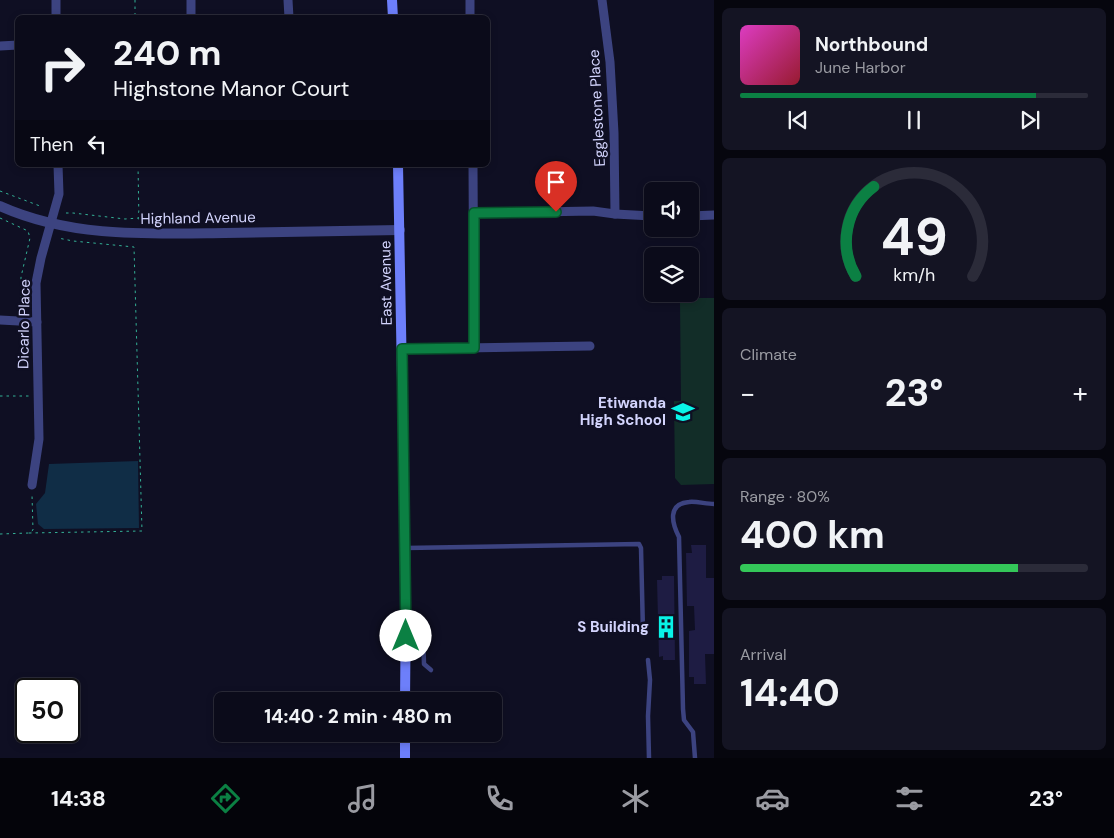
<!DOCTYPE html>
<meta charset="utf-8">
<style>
:root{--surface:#0b0b1a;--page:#141423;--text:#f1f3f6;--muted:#9a9ba2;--line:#2b2b39;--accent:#0b8043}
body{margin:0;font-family:"DM Sans",sans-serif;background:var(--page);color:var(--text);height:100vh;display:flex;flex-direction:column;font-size:19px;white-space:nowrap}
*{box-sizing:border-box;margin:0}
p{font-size:16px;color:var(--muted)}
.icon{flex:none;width:28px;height:28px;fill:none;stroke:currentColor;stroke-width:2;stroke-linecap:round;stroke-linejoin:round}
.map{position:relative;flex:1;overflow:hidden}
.details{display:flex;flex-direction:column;gap:8px;padding:8px;background:#06060e;width:400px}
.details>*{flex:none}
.guide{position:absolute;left:15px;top:15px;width:475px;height:152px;border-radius:8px;box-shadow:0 2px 8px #0003,0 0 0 1px var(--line);background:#0b0b1a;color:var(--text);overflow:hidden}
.controls{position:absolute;left:644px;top:182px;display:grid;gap:10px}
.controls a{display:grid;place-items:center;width:55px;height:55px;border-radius:8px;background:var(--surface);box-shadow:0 2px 8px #0003,0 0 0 1px var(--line);font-size:25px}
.speed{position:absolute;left:15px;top:678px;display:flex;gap:10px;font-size:25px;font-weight:700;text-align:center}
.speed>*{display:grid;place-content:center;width:65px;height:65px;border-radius:50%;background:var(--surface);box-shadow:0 2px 8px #0003,0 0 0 1px var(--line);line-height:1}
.speed .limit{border:2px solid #111;border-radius:8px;background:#fff;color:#111}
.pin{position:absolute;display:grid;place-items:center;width:42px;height:42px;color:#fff;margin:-51px -21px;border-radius:50% 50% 50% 0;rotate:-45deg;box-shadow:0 0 5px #0007}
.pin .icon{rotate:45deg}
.me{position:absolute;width:55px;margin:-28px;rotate:0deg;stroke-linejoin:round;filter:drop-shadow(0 0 4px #0008)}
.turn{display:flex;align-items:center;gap:18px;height:105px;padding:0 15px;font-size:22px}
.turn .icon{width:65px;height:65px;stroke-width:2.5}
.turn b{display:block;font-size:35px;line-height:42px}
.then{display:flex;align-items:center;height:48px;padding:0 15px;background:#0003;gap:10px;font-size:19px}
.big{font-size:38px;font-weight:700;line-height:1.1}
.details .widget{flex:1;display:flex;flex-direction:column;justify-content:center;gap:8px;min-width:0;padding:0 18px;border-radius:8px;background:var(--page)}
.details .dial{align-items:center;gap:0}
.dial svg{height:130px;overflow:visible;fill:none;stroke:var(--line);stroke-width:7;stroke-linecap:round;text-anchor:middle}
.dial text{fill:var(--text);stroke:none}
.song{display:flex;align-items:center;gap:15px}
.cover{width:60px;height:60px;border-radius:8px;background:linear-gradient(135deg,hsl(310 70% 55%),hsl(350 70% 35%))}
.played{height:5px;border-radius:2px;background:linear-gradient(90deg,var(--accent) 85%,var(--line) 85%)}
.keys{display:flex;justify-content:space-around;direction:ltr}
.heat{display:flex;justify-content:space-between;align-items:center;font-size:28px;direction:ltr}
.charge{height:8px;border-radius:4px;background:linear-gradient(90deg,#34c759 80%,var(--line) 0)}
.trip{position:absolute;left:214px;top:692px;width:288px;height:50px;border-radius:8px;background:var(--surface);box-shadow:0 2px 8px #0003,0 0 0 1px var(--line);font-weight:700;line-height:50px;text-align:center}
.tabs{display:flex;height:80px;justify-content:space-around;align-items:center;background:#04040a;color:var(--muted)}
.tabs .icon{width:35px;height:35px}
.tabs .on{color:var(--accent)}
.tabs b{font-size:22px;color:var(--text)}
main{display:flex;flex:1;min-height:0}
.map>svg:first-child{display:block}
.green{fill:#122d28}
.water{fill:#102d46}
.building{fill:#1e1c43}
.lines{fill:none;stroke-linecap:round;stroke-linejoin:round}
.path{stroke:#33b196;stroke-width:1;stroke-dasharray:2.5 4;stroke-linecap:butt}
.service{stroke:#3c4380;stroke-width:4.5}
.minor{stroke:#3c4380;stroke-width:9}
.tertiary{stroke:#3c4380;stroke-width:10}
.secondary{stroke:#6d7ffa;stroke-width:10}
.route-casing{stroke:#07532c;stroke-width:12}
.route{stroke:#0b8043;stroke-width:9}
.labels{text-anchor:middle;stroke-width:5;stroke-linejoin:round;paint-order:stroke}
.street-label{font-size:15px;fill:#d3d4fd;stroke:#0f0f23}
.poi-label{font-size:15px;font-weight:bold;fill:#d3d4fd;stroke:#0f0f23;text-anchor:end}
</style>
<main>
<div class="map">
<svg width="714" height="758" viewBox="0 0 714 758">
<rect width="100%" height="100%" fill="#0f0f23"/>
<polygon class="green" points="684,298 714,298 714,484 681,485 675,478 674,401 681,401 680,303"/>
<polygon class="water" points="138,461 139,528 44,529 38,524 36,504 45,493 49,464"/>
<g class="building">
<polygon points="691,545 706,545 706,578 714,578 714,654 705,654 706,684 694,684 694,677 689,677 689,631 695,630 694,606 687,606 686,553 692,553"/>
<polygon points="662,576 674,576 675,660 663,660 663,656 659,657 657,580 662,580"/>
</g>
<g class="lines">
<g class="path">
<polyline points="135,0 135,18"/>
<polyline points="138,165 139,223"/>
<polyline points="0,191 40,206"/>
<polyline points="66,213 73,213 125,219 139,218"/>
<polyline points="0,218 28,231 30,238 21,277 21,308"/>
<polyline points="0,396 30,396"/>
<polyline points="29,533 142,531 134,247 73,241 58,238"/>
<polyline points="0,534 29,533 33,530 32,495"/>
</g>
<g class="service">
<polyline points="406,548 639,544 641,548 643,632"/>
<polyline points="406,636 423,635 424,664 431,670"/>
<polyline points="648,660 650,680 648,716 649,758"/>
<path d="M695 758 693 732 684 720 683 709 679 537C672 523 667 504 689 502 696 501 706 504 714 504"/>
</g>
<g class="minor">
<polyline points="56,0 56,18"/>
<polyline points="191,0 191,18"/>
<polyline points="288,0 289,18"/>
<polyline points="470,0 470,18"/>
<polyline points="602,0 610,62 614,133 615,214"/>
<polyline points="0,46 18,45"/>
<polyline points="473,165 474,348"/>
<polyline points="474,213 593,211 615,214 652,216"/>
<polyline points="690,216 714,215"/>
<polyline points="0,320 37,322"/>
<polyline points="402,349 590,346"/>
<polyline points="32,485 39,439 36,283 41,258 59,194 58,165"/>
</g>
<path class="tertiary" d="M0 206C71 238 149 234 225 233 283 232 341 231 400 230"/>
<g class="secondary">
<polyline points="392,0 393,18"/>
<polyline points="398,165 406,592 405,701"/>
<polyline points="405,734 405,758"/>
</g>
</g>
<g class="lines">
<defs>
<polyline id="route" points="406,636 402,349 474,348 474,213 556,212"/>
</defs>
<use href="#route" class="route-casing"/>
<use href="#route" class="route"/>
</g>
<defs>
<symbol id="school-bare" viewBox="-9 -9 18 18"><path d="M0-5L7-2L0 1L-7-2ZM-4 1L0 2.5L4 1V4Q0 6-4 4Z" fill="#09f3e7" stroke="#0f0f23" stroke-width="2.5" paint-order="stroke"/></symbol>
<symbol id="building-bare" viewBox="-9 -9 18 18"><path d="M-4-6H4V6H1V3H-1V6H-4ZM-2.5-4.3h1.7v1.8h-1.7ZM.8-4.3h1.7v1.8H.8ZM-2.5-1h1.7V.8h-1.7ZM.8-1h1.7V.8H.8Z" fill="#09f3e7" stroke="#0f0f23" stroke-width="2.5" paint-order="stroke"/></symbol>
</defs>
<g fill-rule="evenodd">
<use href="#school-bare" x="667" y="396" width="32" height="32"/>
<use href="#building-bare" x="650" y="611" width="32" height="32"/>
</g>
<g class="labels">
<g class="street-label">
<text transform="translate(597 108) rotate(-93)" y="5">Egglestone Place</text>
<text transform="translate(198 218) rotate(-1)" y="5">Highland Avenue</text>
<text transform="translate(386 283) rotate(-91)" y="5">East Avenue</text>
<text transform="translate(24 324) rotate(-89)" y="5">Dicarlo Place</text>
</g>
<g class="poi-label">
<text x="666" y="408">Etiwanda<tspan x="666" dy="17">High School</tspan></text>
<text x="649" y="632">S Building</text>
</g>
</g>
</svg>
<div class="controls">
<a><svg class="icon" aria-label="sound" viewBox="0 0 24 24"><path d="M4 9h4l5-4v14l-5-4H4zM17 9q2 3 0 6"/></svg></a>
<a><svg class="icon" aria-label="layers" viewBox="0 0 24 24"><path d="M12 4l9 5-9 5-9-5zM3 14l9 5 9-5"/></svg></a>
</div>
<div class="speed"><div class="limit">50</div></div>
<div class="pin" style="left:556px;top:212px;background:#d93025"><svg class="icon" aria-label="arrive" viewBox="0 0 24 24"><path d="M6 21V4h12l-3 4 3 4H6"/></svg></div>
<svg class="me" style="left:406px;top:636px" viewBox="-20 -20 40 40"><circle r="19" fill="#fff"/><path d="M0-13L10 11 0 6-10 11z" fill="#0b8043"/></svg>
<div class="trip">14:40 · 2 min · 480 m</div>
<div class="guide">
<div class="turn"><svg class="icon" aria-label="right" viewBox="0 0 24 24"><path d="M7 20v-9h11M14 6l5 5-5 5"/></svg><div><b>240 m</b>Highstone Manor Court</div></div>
<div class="then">Then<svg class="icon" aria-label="left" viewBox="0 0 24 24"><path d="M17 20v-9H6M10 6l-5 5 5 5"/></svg></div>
</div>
</div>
<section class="details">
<div class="widget">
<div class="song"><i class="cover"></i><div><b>Northbound</b><p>June Harbor</p></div></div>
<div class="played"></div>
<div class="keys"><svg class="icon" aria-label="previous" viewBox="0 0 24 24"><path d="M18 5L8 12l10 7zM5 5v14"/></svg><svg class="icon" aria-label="pause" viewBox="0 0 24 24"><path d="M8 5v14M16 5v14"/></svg><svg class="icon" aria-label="next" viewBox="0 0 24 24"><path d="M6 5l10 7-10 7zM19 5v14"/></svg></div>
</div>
<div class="widget dial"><svg viewBox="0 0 100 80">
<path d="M14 69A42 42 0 1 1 86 69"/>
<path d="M14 69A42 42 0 0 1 25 14" stroke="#0b8043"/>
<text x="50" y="56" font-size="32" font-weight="700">49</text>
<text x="50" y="72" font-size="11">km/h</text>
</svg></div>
<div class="widget"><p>Climate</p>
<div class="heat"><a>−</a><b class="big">23°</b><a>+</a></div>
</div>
<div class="widget"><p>Range · 80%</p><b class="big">400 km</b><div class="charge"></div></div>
<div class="widget"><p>Arrival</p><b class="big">14:40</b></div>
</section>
</main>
<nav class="tabs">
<b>14:38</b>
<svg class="icon on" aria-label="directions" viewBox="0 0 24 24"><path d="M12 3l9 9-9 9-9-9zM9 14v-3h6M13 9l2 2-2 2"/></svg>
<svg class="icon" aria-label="music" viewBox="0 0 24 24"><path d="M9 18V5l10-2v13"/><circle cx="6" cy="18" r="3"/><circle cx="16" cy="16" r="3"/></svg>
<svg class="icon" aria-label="phone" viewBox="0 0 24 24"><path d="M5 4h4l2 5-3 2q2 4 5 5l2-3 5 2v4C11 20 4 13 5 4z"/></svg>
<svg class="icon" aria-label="climate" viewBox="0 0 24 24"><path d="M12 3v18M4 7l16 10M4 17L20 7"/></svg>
<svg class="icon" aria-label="car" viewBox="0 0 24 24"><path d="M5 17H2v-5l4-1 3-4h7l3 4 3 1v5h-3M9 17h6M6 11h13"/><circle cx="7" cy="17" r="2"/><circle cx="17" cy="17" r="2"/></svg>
<svg class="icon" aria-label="filters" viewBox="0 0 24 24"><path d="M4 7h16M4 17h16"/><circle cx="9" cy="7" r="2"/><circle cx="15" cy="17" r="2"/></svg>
<b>23°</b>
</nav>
